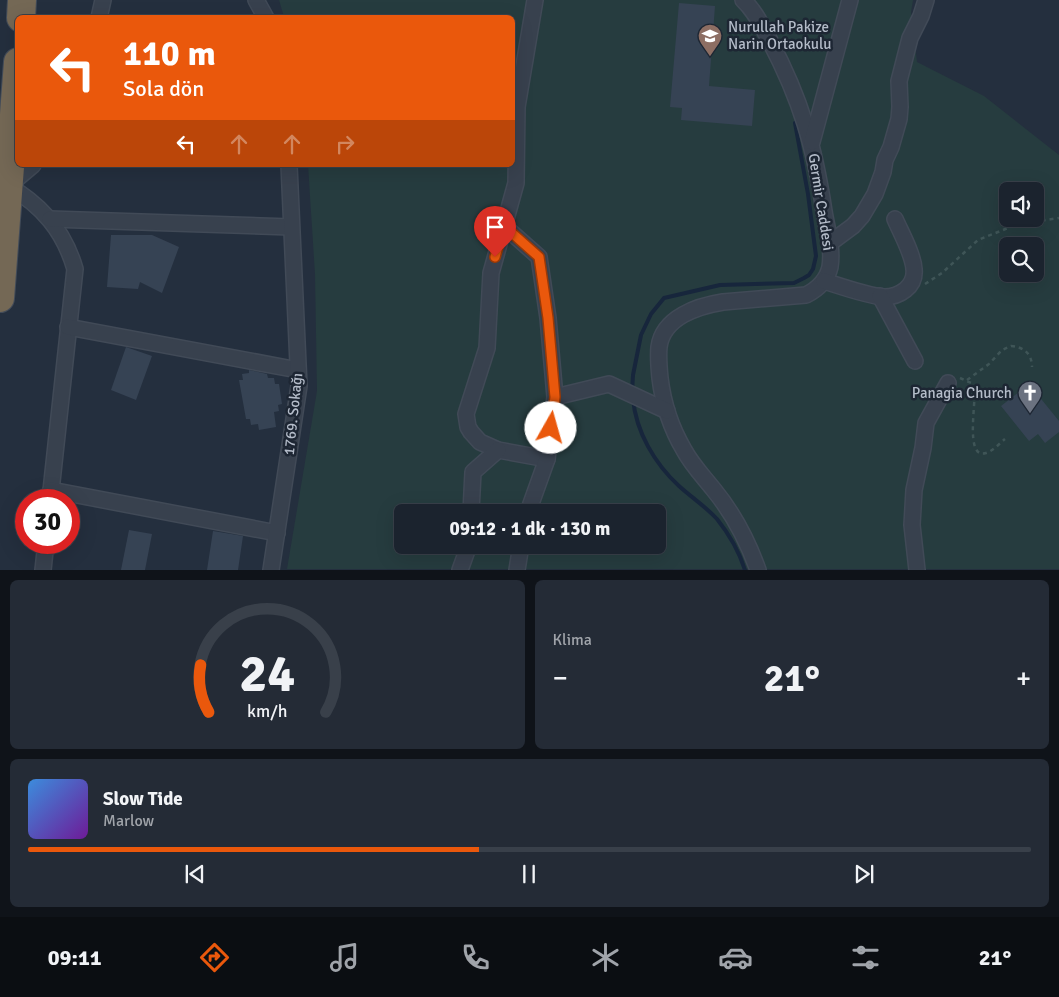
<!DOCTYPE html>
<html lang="tr">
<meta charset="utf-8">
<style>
:root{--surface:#1b232e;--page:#242b36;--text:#f1f3f6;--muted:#a0a4aa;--line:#39404a;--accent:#ea580c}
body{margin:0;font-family:Signika,sans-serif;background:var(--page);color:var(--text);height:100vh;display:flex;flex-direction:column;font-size:19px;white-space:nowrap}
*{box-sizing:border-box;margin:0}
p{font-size:16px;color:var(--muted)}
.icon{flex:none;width:28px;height:28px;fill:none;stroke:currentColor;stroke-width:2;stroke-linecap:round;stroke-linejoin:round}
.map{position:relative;height:570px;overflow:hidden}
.details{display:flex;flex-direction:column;gap:10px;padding:10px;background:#0f1319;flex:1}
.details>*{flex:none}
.guide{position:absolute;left:15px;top:15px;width:500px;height:152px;border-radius:8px;box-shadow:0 5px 20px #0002,0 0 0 1px var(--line);background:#ea580c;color:#fff;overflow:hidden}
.fabs{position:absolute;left:999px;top:182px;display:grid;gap:10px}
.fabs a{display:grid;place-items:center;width:45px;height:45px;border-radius:8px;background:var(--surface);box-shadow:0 5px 20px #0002,0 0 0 1px var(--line);font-size:25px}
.speed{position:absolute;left:15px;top:489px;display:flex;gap:10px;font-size:25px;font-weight:700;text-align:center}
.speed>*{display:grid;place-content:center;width:65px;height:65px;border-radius:50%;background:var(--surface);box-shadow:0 5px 20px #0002,0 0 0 1px var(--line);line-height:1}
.speed .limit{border:8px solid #d22;background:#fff;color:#111}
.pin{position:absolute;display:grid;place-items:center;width:42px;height:42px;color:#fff;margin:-51px -21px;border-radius:50% 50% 50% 0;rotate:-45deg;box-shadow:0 0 5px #0007}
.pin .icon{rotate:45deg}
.me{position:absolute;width:55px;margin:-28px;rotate:7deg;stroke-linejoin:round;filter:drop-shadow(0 0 4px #0008)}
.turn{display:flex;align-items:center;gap:18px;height:105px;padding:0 25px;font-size:22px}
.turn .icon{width:65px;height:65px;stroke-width:2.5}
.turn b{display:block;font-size:35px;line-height:42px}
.lanes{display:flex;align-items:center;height:48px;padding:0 25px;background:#0003;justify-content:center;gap:25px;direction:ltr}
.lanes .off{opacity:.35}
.big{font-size:38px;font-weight:700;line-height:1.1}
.details .widget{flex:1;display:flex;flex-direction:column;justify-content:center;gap:8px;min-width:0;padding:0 18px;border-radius:8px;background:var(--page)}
.details .dial{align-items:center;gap:0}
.dial svg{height:130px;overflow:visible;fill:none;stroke:var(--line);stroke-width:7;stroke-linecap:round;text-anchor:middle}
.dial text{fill:var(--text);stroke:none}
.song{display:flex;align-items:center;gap:15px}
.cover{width:60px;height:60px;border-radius:8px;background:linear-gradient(135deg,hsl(210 70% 55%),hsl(280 70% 35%))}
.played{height:5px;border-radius:2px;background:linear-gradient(90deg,var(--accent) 45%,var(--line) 45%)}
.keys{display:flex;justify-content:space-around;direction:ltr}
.heat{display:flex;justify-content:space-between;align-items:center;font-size:28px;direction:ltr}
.details .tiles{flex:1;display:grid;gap:10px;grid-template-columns:1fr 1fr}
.widget:last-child{grid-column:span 2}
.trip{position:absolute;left:394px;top:504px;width:272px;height:50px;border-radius:8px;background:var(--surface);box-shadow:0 5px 20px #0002,0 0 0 1px var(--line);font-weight:700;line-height:50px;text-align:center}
.tab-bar{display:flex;height:80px;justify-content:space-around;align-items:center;background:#0b0e12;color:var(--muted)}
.tab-bar .icon{width:35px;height:35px}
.tab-bar .current{color:var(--accent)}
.tab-bar b{font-size:22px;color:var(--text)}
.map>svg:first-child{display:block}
.green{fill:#263c3f;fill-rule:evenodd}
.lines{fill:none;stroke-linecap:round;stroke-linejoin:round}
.stream{stroke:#17263c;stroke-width:4}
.building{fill:#364354}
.street-casing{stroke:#414a57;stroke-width:18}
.highway-casing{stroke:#434c59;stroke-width:30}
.path{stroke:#3f5557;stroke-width:2.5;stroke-dasharray:4 4;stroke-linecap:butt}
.street{stroke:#38414e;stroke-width:15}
.highway{stroke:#746855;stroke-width:28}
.route-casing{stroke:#983908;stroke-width:12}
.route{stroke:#ea580c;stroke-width:9}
.labels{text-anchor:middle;stroke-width:5;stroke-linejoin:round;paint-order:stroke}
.poi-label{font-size:15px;fill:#b4bcc9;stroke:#1d2633;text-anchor:start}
.street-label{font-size:15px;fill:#b4bcc9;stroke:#1d2633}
</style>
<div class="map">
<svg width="1059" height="570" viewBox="0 0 1059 570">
<rect width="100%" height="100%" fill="#242f3e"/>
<path class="green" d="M279 0H913L911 12 917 62 984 96 1059 155V569H287L317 391 315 274 308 165H512V18L284 17ZM1008 191H1035V219H1008ZM1008 246H1035V274H1008ZM402 512H658V545H402Z"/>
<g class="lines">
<g class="stream">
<polyline points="632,392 633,375 641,335 651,314 664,298 720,285 794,283 804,278 809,275 813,269 816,256 808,194 795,123"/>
<path d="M633 399C636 432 655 464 679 486 691 497 705 506 717 519 729 534 739 551 745 570"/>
</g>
</g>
<g class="building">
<polygon points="679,3 715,6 709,86 755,90 752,126 681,120 682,108 670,107"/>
<polygon points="111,235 152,235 179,247 162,293 140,282 138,289 107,287"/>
<polygon points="126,347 152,356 136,400 111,390"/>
<polygon points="249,370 267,374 268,378 274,378 275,384 279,384 282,404 278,405 279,411 274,412 276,427 259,430 258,424 251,425 250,419 246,419 239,380 243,380 242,374 249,373"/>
<polygon points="1029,384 1059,421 1059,432 1045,443 1038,434 1029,441 1001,406"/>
<polygon points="129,530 152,534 145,570 121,570"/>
<polygon points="213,531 243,536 238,570 207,570"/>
</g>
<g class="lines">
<defs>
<g id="street">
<polyline points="256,0 266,18"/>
<polyline points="535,0 517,107 516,183 491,273 487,348 466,414 468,427 471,432 480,442 498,450 547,459"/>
<path d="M743 0C756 12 762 27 770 41 801 100 814 145 824 211 827 229 833 248 830 267 827 280 818 289 806 295L723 302C698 306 663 317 659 347 658 357 659 368 660 378 663 403 671 428 684 450 692 465 703 476 714 490 732 512 748 542 758 570"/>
<polyline points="99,18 103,0"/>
<polyline points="812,142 850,0"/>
<path d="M33 165 8 186C42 205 64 231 75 269L50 500"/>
<polyline points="50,219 291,227"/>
<polyline points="504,226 539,257 548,318 555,397 547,459 528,512"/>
<polyline points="830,243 853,226 862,216 875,194 883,172 885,160 891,147 899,119 900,107 899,81 910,38 921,16 926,0"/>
<path d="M824 281C840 286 868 296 884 297 899 297 916 287 914 269 913 254 901 233 895 219"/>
<polyline points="880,296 915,361"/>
<polyline points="68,327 298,370"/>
<polyline points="555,397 609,384 667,411"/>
<polyline points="51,490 277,533"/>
<polyline points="471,512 473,472 498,450"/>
<polyline points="43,570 46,542"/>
<polyline points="271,570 299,386 289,165"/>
<polyline points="460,570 469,545"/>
<polyline points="517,570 521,545"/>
<polyline points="917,570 912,525 914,490 923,448 926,423 948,383"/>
</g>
<g id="highway">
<polyline points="21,18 22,0"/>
<polyline points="0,298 18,62"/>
</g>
</defs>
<use href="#street" class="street-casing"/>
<use href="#highway" class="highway-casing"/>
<g class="path">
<polyline points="925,284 942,273 978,240 1018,224 1059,218"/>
<path d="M960 378 971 383C973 386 973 386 974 390 977 400 964 460 986 453 993 451 1000 443 1005 439"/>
<path d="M967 380 989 364 1002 350 1011 346C1024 347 1032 354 1032 367"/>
</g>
<use href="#street" class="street"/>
<use href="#highway" class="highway"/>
</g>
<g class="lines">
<defs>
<polyline id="route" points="495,257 504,226 539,257 548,318 555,397 551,428"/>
</defs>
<use href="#route" class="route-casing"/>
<use href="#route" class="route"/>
</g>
<defs>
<symbol id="school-pin" viewBox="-11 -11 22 30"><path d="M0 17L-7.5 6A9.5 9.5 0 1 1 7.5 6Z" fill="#8d6e63" stroke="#1d2633"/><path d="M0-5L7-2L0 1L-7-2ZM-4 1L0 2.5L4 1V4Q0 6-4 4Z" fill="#fff"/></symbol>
<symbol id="church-pin" viewBox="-11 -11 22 30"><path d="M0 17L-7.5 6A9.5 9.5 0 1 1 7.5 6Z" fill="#6b7280" stroke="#1d2633"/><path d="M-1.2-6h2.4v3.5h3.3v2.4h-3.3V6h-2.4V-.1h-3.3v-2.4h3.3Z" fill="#fff"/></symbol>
</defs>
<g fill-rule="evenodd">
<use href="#school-pin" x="696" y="22" width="28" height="38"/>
<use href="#church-pin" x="1016" y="379" width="28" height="38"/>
</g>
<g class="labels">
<g class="poi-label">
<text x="728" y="32">Nurullah Pakize<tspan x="728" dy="17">Narin Ortaokulu</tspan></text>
<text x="1012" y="398" text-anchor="end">Panagia Church</text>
</g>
<g class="street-label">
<text transform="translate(821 202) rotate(81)" y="5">Germir Caddesi</text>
<text transform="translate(293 414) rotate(-84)" y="5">1769. Sokağı</text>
</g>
</g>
</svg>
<div class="fabs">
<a><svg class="icon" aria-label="sound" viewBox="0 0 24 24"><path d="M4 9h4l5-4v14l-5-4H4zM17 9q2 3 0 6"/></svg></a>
<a><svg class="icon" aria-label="search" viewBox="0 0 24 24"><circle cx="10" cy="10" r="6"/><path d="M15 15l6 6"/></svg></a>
</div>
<div class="speed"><div class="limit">30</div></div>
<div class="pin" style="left:495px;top:257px;background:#d93025"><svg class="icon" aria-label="arrive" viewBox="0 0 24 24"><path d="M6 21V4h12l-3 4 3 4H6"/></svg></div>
<svg class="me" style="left:551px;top:428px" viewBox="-20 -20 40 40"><circle r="19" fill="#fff"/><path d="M0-13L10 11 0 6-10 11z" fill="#ea580c"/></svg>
<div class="trip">09:12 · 1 dk · 130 m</div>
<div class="guide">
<div class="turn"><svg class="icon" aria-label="left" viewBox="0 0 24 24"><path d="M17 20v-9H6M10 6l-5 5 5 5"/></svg><div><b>110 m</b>Sola dön</div></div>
<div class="lanes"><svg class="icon" aria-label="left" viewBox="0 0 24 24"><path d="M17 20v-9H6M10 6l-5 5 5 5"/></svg><svg class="icon off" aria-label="ahead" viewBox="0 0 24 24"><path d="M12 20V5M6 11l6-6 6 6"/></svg><svg class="icon off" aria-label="ahead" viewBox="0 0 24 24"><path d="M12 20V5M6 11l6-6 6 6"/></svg><svg class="icon off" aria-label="right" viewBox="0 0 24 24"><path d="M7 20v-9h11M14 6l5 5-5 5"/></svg></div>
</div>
</div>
<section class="details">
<div class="tiles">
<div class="widget dial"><svg viewBox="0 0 100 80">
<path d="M14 69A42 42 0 1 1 86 69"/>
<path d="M14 69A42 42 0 0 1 9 40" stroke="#ea580c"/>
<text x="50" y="56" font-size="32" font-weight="700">24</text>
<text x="50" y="72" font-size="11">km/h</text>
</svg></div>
<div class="widget"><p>Klima</p>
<div class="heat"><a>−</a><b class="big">21°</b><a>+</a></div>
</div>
<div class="widget">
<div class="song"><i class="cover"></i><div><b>Slow Tide</b><p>Marlow</p></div></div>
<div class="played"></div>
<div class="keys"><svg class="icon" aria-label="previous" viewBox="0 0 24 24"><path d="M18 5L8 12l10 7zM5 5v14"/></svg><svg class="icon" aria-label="pause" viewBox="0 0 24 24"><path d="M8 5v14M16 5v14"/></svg><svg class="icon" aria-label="next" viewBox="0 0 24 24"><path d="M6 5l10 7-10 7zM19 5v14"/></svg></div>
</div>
</div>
</section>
<nav class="tab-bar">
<b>09:11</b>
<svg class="icon current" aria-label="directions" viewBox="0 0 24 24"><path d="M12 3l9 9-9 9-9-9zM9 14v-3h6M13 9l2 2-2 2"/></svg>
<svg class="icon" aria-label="music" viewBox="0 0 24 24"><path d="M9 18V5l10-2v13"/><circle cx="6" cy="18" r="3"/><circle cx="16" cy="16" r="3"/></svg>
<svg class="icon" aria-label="phone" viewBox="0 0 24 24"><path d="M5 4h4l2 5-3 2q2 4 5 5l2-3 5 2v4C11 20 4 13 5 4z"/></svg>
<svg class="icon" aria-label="climate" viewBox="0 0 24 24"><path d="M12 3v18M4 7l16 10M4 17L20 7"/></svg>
<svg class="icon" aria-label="car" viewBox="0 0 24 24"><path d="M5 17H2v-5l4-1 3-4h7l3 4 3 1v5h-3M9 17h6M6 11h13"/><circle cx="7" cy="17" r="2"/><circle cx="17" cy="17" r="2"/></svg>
<svg class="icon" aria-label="filters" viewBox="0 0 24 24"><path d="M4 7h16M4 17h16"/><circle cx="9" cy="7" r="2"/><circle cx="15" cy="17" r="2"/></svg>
<b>21°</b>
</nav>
